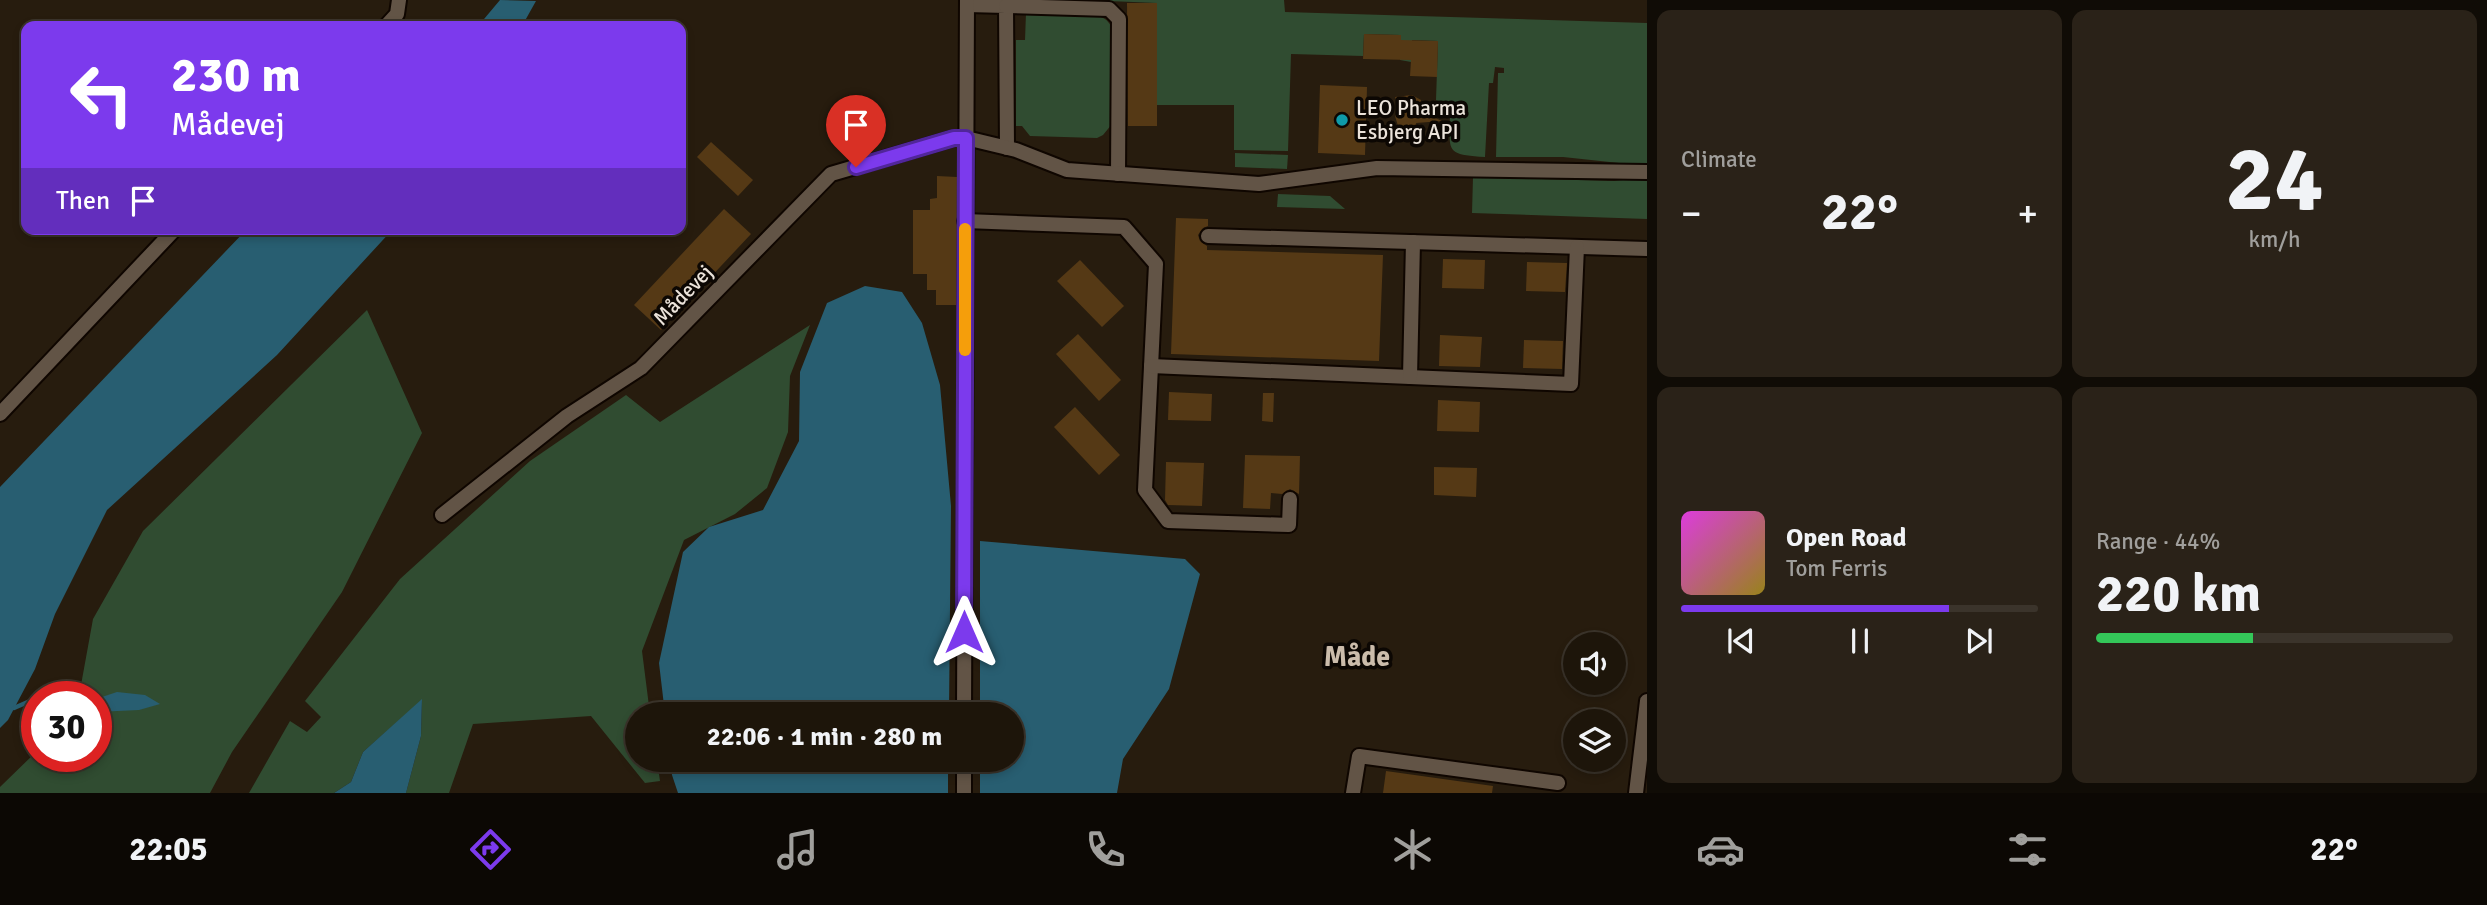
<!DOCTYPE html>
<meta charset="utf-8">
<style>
:root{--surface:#1d150a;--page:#2a2218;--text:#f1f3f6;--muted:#a09f9c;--line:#3b342b;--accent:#7c3aed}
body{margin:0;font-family:Signika,sans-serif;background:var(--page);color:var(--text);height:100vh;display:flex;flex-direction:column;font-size:26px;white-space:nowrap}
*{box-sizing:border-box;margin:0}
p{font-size:23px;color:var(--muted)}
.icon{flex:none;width:38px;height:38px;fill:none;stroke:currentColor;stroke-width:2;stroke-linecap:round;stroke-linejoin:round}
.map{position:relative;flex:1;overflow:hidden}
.details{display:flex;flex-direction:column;gap:10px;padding:10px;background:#100c06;width:840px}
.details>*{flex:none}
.banner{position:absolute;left:21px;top:21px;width:665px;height:214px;border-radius:14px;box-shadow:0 4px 10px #0003,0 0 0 2px var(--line);background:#7c3aed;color:#fff;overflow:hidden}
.fabs{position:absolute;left:1563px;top:632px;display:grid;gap:14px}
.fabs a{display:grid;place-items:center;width:63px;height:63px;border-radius:50%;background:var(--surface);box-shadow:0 4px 10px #0003,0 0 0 2px var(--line);font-size:35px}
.speed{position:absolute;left:21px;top:681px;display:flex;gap:14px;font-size:35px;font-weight:700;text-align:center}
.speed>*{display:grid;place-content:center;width:91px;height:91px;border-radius:50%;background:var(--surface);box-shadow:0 4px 10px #0003,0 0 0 2px var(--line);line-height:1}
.speed .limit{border:10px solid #d22;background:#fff;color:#111}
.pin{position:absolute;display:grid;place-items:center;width:60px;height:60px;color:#fff;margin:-72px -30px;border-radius:50% 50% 50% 0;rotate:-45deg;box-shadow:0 0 7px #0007}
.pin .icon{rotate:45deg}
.me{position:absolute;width:77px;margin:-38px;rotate:0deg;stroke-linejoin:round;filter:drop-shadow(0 0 5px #0008)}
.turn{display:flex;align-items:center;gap:24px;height:147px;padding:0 35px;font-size:32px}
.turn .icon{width:91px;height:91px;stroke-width:2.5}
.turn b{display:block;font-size:49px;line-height:60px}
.then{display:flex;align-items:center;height:66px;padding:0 35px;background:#0003;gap:14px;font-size:26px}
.big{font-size:52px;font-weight:700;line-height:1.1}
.details .card{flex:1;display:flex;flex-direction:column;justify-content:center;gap:10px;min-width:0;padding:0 24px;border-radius:14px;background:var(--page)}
.details .dial{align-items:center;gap:0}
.dial b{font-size:91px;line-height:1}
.song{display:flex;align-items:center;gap:21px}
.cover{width:84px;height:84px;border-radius:10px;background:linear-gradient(135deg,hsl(300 70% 55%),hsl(50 70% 35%))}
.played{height:7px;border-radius:4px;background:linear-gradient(90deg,var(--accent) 75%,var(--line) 75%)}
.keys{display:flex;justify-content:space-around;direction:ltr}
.heat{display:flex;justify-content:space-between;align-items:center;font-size:38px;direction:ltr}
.charge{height:10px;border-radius:5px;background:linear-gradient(90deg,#34c759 44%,var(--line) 0)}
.details .tiles{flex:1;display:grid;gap:10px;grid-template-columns:repeat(2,1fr)}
.trip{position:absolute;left:625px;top:702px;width:399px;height:70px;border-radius:35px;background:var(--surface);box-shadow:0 4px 10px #0003,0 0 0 2px var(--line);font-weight:700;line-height:70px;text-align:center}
.tabs{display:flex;height:112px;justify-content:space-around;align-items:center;background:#0c0804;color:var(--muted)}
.tabs .icon{width:49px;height:49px}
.tabs .on{color:var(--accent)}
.tabs b{font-size:32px;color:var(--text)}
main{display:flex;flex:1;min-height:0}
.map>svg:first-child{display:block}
.green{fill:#304c31}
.water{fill:#285e71}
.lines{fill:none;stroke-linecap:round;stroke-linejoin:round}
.stream{stroke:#285e71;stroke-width:4.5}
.building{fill:#553915}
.minor-casing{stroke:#0f0600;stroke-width:18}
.minor{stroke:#625446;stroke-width:14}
.route-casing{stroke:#51269a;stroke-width:18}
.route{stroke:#7c3aed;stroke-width:12}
.slow{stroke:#f59e0b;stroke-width:12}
.culture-dot{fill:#0f9aa8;stroke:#0c0703;stroke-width:2.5}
.labels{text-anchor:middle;stroke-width:7;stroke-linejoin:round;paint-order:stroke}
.poi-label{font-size:21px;fill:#ebe3da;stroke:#0c0703;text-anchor:start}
.street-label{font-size:21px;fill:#ebe3da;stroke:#0c0703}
.district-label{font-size:28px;font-weight:bold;fill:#cbbcab;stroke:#0c0703}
</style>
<main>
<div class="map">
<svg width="1647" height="793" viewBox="0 0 1647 793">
<rect width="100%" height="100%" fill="#271c0e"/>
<g class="green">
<path d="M1084 0H1284L1285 12 1647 23V166L1563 157H1496L1498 73H1504V68L1495 67 1493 83H1489L1485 157C1446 154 1449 153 1450 115L1436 100 1438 41 1412 40 1411 62 1400 60V35L1364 34 1363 56 1291 54 1288 151 1234 150V105H1157V3Z"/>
<path d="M1026 13C1043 14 1087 11 1101 17 1107 19 1110 24 1113 29L1112 124 1103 135 1097 138 1030 136 1022 126H1016V40H1025Z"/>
<polygon points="1235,153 1288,155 1287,169 1235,167"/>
<polygon points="1473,177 1614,181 1647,177 1647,219 1472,213"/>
<polygon points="1278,194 1330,196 1345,209 1277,207"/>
<polygon points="367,310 422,433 342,592 232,752 210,793 0,793 0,787 37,751 37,756 96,756 96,696 79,696 93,619 143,531"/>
<polygon points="810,325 790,376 788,432 767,488 735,514 684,540 642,651 650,714 637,714 637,760 657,760 660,781 645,783 591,716 473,724 449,793 406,793 421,736 422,700 363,752 351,782 334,793 249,793 290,721 307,732 321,717 305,701 400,579 530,461 626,395 660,422"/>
</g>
<g class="water">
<polygon points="500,0 536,1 522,26 470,26 479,25"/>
<polygon points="247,229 393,229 277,355 107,510 55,614 35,669 8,720 0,728 0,487"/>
<polygon points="865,286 902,292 922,323 940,385 951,506 949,714 665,714 659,663 683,552 709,527 763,510 799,441 800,372 827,303"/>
<polygon points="980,541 1185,559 1200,574 1169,689 1123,759 1117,793 980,793 980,760 1012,760 1012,714 980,714"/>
<polygon points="117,692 145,695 160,704 139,710 96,712 96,699"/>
<polygon points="422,699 421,736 406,793 334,793 351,782 363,752"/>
<polygon points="670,760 948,760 948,793 678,793 672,775"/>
</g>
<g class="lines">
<polyline class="stream" points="14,708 37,698"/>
</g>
<g class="building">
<polygon points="1127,3 1157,3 1157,126 1128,126"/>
<polygon points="1364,34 1401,35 1401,40 1438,41 1437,77 1410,76 1411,60 1363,59"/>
<polygon points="1320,85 1367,87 1365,155 1318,153"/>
<polygon points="1412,95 1421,100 1420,111 1442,121 1416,123 1419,139 1388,136 1398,126 1395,116 1399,109 1395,97"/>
<polygon points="711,142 753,180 738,196 697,157"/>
<polygon points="937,176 957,177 956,305 936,305 936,290 927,290 927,274 913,274 913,210 930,210 930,199 937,198"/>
<polygon points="724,209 751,234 661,330 634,305"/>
<polygon points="1176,218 1208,219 1208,226 1203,228 1198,235 1200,241 1207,246 1207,250 1383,255 1379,361 1171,354"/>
<polygon points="1443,259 1485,260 1484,289 1442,288"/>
<polygon points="1080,260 1124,306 1102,327 1057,281"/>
<polygon points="1527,262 1567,263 1565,292 1526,291"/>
<polygon points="1078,334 1121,380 1099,401 1056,354"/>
<polygon points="1440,335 1482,337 1480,367 1439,366"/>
<polygon points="1524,340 1563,341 1562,369 1523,368"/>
<polygon points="1169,392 1212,394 1211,421 1168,420"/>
<polygon points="1263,393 1274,393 1273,422 1262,421"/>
<polygon points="1438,400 1480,402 1479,432 1437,431"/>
<polygon points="1075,407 1120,455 1099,475 1054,427"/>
<polygon points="1245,455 1300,456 1299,494 1290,489 1282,494 1271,493 1270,509 1243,508"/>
<polygon points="1166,462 1204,463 1202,506 1168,505 1165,500"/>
<polygon points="1434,467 1477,468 1476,497 1434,495"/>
<polygon points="1386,771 1493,786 1492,793 1383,793"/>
</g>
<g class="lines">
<defs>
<g id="minor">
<polyline points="967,5 1006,6 1007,148"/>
<polyline points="1006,6 1109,9 1119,19 1118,174"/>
<polyline points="386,26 397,14 399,0"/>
<polyline points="965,221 1124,227 1156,264 1145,490 1168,521 1289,525 1290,499"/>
<polyline points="1208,236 1647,249"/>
<polyline points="1151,366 1571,384 1577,247"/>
<polyline points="1410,377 1413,242"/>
<polyline points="0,414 175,229"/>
<polyline points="442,515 567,416 641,368 831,174 954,138 966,138 1016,150 1067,170 1259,184 1377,168 1647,172"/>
<polyline points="964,714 967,0"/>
<polyline points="964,793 964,760"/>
<polyline points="1353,793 1359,756 1558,783"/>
<polyline points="1636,793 1647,701"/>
</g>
</defs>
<use href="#minor" class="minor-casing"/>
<use href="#minor" class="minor"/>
</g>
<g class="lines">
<defs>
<polyline id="route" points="856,167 954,138 966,138 964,632"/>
</defs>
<use href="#route" class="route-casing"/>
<use href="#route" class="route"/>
<polyline class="slow" points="965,350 965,229"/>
</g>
<circle class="culture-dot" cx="1342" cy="120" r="7"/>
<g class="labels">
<g class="poi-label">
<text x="1356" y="115">LEO Pharma<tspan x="1356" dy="24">Esbjerg API</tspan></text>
</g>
<g class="street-label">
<text transform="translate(683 295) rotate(-46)" y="7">Mådevej</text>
</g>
<g class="district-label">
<text x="1357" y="666">Måde</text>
</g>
</g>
</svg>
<div class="fabs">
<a><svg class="icon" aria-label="sound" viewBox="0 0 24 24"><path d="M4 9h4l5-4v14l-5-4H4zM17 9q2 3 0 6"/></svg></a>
<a><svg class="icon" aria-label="layers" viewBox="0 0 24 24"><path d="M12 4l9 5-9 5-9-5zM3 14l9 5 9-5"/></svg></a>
</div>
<div class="speed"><div class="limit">30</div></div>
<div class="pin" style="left:856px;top:167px;background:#d93025"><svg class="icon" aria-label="arrive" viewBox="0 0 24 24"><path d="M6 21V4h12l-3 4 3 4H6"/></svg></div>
<svg class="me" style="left:964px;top:632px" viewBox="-20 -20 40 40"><path d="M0-17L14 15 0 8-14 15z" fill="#7c3aed" stroke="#fff" stroke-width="4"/></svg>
<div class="trip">22:06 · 1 min · 280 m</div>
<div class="banner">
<div class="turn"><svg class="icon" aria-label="left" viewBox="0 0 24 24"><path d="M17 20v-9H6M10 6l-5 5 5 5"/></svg><div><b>230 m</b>Mådevej</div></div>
<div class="then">Then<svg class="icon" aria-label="arrive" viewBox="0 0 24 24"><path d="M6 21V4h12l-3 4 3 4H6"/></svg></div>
</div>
</div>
<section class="details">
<div class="tiles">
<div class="card"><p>Climate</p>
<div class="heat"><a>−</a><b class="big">22°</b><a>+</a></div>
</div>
<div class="card dial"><b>24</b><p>km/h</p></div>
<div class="card">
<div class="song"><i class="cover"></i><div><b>Open Road</b><p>Tom Ferris</p></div></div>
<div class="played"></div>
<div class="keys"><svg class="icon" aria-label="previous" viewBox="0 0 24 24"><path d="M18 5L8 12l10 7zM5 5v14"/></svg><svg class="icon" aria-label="pause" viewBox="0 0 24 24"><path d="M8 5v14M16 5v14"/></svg><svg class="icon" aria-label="next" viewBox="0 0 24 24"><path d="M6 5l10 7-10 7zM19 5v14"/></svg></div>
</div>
<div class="card"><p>Range · 44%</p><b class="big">220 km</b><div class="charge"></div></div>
</div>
</section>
</main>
<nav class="tabs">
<b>22:05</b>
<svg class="icon on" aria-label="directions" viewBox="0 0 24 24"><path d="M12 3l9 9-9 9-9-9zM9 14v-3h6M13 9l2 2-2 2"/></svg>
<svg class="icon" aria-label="music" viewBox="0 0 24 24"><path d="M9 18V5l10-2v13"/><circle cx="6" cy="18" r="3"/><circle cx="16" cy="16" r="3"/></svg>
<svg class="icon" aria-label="phone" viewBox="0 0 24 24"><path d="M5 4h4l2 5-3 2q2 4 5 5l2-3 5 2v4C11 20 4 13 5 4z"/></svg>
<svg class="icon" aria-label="climate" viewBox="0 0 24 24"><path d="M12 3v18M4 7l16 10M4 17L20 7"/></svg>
<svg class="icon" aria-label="car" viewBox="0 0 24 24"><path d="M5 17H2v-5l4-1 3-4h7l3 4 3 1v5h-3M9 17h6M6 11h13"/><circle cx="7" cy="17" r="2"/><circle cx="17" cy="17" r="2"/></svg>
<svg class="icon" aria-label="filters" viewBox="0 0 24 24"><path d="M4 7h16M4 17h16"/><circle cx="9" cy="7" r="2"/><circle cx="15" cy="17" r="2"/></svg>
<b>22°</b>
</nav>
